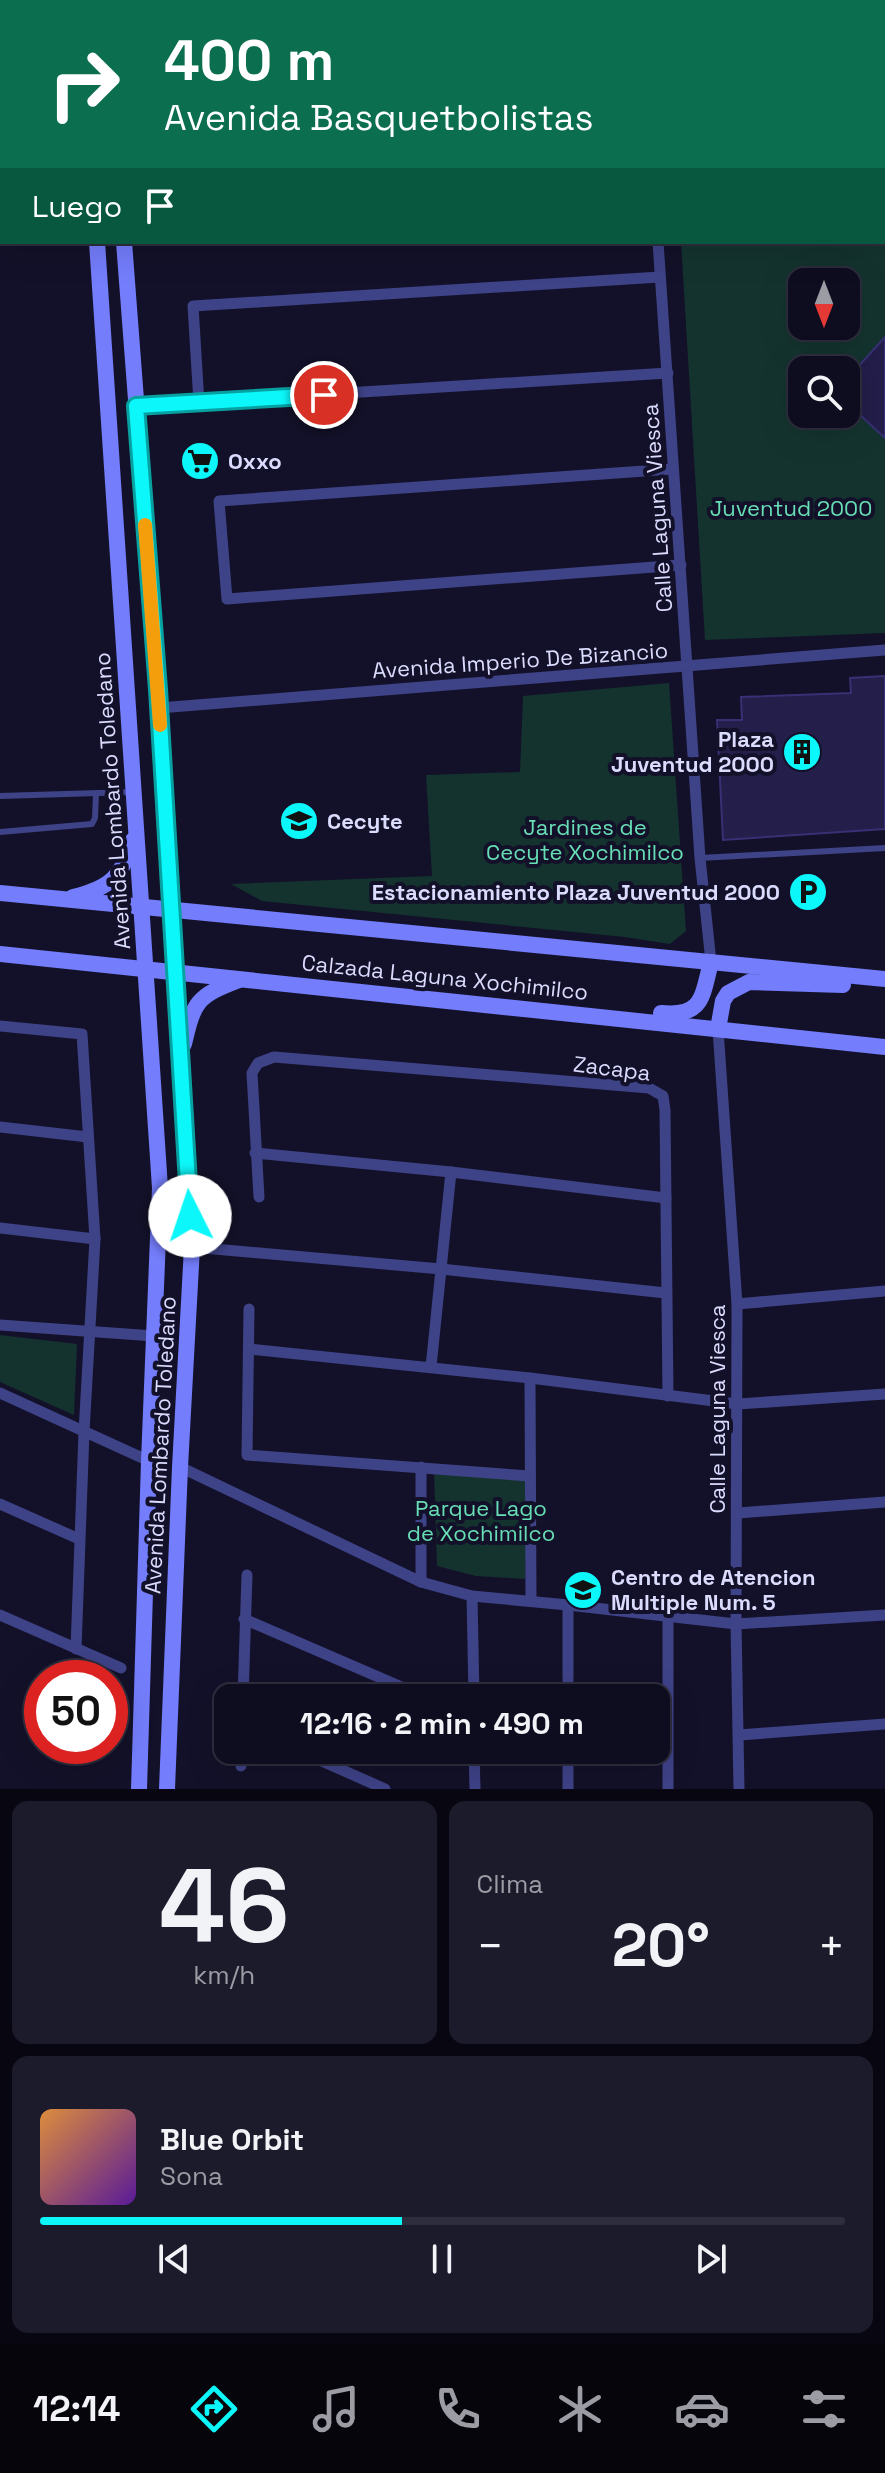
<!DOCTYPE html>
<html lang="es">
<meta charset="utf-8">
<style>
:root{--surface:#0e0d1f;--page:#1c1b2c;--text:#f1f3f6;--muted:#9b9ca4;--line:#2e2d3d;--accent:#0cf7f9}
body{margin:0;font-family:"Space Grotesk",sans-serif;background:var(--page);color:var(--text);height:100vh;display:flex;flex-direction:column;font-size:30px;white-space:nowrap}
*{box-sizing:border-box;margin:0}
p{font-size:26px;color:var(--muted)}
.icon{flex:none;width:44px;height:44px;fill:none;stroke:currentColor;stroke-width:2;stroke-linecap:round;stroke-linejoin:round}
.map{position:relative;height:1789px;overflow:hidden}
.side{display:flex;flex-direction:column;gap:12px;padding:12px;background:#080711;flex:1}
.side>*{flex:none}
.top-card{position:absolute;left:0px;top:0px;width:886px;height:244px;box-shadow:0 8px 32px #0002,0 0 0 2px var(--line);background:#0b6e4f;color:#fff;overflow:hidden}
.needle{width:52px;rotate:180deg}
.fabs{position:absolute;left:788px;top:268px;display:grid;gap:16px}
.fabs a{display:grid;place-items:center;width:72px;height:72px;border-radius:16px;background:var(--surface);box-shadow:0 8px 32px #0002,0 0 0 2px var(--line);font-size:40px}
.speed{position:absolute;left:24px;top:1660px;display:flex;gap:16px;font-size:40px;font-weight:700;text-align:center}
.speed>*{display:grid;place-content:center;width:104px;height:104px;border-radius:50%;background:var(--surface);box-shadow:0 8px 32px #0002,0 0 0 2px var(--line);line-height:1}
.speed .limit{border:12px solid #d22;background:#fff;color:#111}
.pin{position:absolute;display:grid;place-items:center;width:68px;height:68px;color:#fff;margin:-34px;border:4px solid #fff;border-radius:50%;box-shadow:0 2px 8px #0007}
.me{position:absolute;width:88px;margin:-44px;rotate:356deg;stroke-linejoin:round;filter:drop-shadow(0 0 6px #0008)}
.turn{display:flex;align-items:center;gap:28px;height:168px;padding:0 32px;font-size:36px}
.turn .icon{width:104px;height:104px;stroke-width:2.5}
.turn b{display:block;font-size:56px;line-height:68px}
.then{display:flex;align-items:center;height:76px;padding:0 32px;background:#0003;gap:16px;font-size:30px}
.big{font-size:60px;font-weight:600;line-height:1.1}
.side .card{flex:1;display:flex;flex-direction:column;justify-content:center;gap:12px;min-width:0;padding:0 28px;border-radius:16px;background:var(--page)}
.side .dial{align-items:center;gap:0}
.dial b{font-size:104px;line-height:1}
.song{display:flex;align-items:center;gap:24px}
.cover{width:96px;height:96px;border-radius:12px;background:linear-gradient(135deg,hsl(30 70% 55%),hsl(270 70% 35%))}
.played{height:8px;border-radius:4px;background:linear-gradient(90deg,var(--accent) 45%,var(--line) 45%)}
.keys{display:flex;justify-content:space-around;direction:ltr}
.heat{display:flex;justify-content:space-between;align-items:center;font-size:44px;direction:ltr}
.side .tiles{flex:1;display:grid;gap:12px;grid-template-columns:1fr 1fr}
.card:last-child{grid-column:span 2}
.trip{position:absolute;left:214px;top:1684px;width:456px;height:80px;border-radius:16px;background:var(--surface);box-shadow:0 8px 32px #0002,0 0 0 2px var(--line);font-weight:600;line-height:80px;text-align:center}
.menu{display:flex;height:128px;justify-content:space-around;align-items:center;background:#06050c;color:var(--muted)}
.menu .icon{width:56px;height:56px}
.menu .current{color:var(--accent)}
.menu b{font-size:36px;color:var(--text)}
.map>svg:first-child{display:block}
.green{fill:#14332f;fill-rule:evenodd}
.building{fill:#231e4a;stroke:#383075;stroke-width:2}
.lines{fill:none;stroke-linecap:round;stroke-linejoin:round}
.lane{stroke:#3e4287;stroke-width:6}
.street{stroke:#3e4287;stroke-width:11}
.secondary{stroke:#747dfb;stroke-width:16}
.route-casing{stroke:#08a1a2;stroke-width:20}
.route{stroke:#0cf7f9;stroke-width:14}
.slow{stroke:#f59e0b;stroke-width:14}
.labels{text-anchor:middle;stroke-width:8;stroke-linejoin:round;paint-order:stroke}
.poi-label{font-size:22px;font-weight:bold;fill:#dbdbfe;stroke:#131129;text-anchor:start}
.street-label{font-size:22px;fill:#dbdbfe;stroke:#131129}
.park-label{font-size:22px;fill:#67deb5;stroke:#131129}
</style>
<div class="map">
<svg width="885" height="1789" viewBox="0 0 885 1789">
<rect width="100%" height="100%" fill="#131129"/>
<g class="green">
<path d="M714 0H885V633L705 640 681 242H884V2H683ZM802 282H846V326H802ZM802 370H846V414H802Z"/>
<polygon points="669,683 686,931 670,944 625,937 262,901 231,884 432,876 426,775 520,772 523,696"/>
<polygon points="0,1335 77,1344 74,1415 0,1382"/>
<polygon points="434,1468 529,1476 525,1579 476,1576 437,1566"/>
</g>
<g class="building">
<polygon points="885,337 885,438 846,402 846,380"/>
<polygon points="885,676 885,829 723,840 717,720 742,720 741,697 851,693 850,678"/>
</g>
<g class="lines">
<g class="lane">
<polyline points="0,796 132,792"/>
<polyline points="0,832 92,824 95,818 96,793"/>
<polyline points="700,858 885,848"/>
</g>
<g class="street">
<polyline points="14,0 14,2"/>
<polyline points="174,0 174,2"/>
<polyline points="643,0 643,2"/>
<polyline points="388,2 420,0"/>
<polyline points="0,40 2,39"/>
<polyline points="0,210 2,209"/>
<polyline points="658,242 700,858 711,962"/>
<polyline points="199,403 193,306 660,277"/>
<polyline points="136,406 668,373"/>
<polyline points="673,469 219,501 227,599 681,565"/>
<polyline points="159,708 885,650"/>
<polyline points="0,1026 82,1034 95,1239 84,1432 76,1649"/>
<polyline points="718,1029 737,1304 736,1624 739,1789"/>
<polyline points="0,1127 88,1137"/>
<polyline points="255,1153 451,1172 666,1198"/>
<polyline points="259,1197 252,1073 258,1063 274,1057 649,1088 663,1096 665,1110 668,1396"/>
<polyline points="0,1228 95,1239"/>
<polyline points="192,1247 441,1269 666,1293"/>
<polyline points="737,1304 885,1291"/>
<polyline points="249,1309 247,1455 529,1476"/>
<polyline points="0,1325 154,1336"/>
<polyline points="249,1349 530,1378 738,1404 885,1394"/>
<polyline points="431,1367 451,1172"/>
<polyline points="530,1378 531,1601"/>
<polyline points="0,1393 149,1461"/>
<polyline points="180,1467 421,1582 472,1596 568,1605 736,1624 885,1615"/>
<polyline points="421,1467 421,1582"/>
<polyline points="0,1504 79,1539"/>
<polyline points="738,1513 885,1502"/>
<polyline points="472,1596 474,1698"/>
<polyline points="568,1605 568,1698"/>
<polyline points="0,1615 121,1668"/>
<polyline points="668,1616 668,1789"/>
<polyline points="244,1619 427,1698"/>
<polyline points="243,1698 247,1575"/>
<polyline points="739,1735 885,1724"/>
<polyline points="297,1750 385,1789"/>
<polyline points="474,1750 475,1789"/>
<polyline points="568,1750 568,1789"/>
<polyline points="241,1766 242,1750"/>
</g>
<g class="secondary">
<polyline points="80,0 80,2"/>
<polyline points="110,0 110,2"/>
<polyline points="97,242 160,1188 149,1461 139,1789"/>
<polyline points="124,242 158,689 192,1247 180,1467 167,1789"/>
<polyline points="0,893 885,979"/>
<path d="M73 897C110 888 122 877 133 840"/>
<polyline points="0,954 885,1047"/>
<path d="M661 1013C703 1017 702 997 711 962"/>
<polyline points="718,1029 723,1001 728,993 749,982 843,985"/>
<path d="M184 1044C194 1001 197 996 239 980"/>
</g>
</g>
<g class="lines">
<defs>
<polyline id="route" points="190,1216 158,689 136,406 324,395"/>
</defs>
<use href="#route" class="route-casing"/>
<use href="#route" class="route"/>
<polyline class="slow" points="145,525 160,725"/>
</g>
<defs>
<symbol id="supermarket-disc" viewBox="-11 -11 22 22"><circle r="9.5" fill="#0cf7f9" stroke="#131129"/><path d="M-6-5.5h2.5l.6 2H6L4.5 2H-2.5L-4.4-4H-6ZM-1.5 3.2a1.3 1.3 0 1 0 .1 0ZM3 3.2a1.3 1.3 0 1 0 .1 0Z" fill="#111"/></symbol>
<symbol id="building-disc" viewBox="-11 -11 22 22"><circle r="9.5" fill="#0cf7f9" stroke="#131129"/><path d="M-4-6H4V6H1V3H-1V6H-4ZM-2.5-4.3h1.7v1.8h-1.7ZM.8-4.3h1.7v1.8H.8ZM-2.5-1h1.7V.8h-1.7ZM.8-1h1.7V.8H.8Z" fill="#111"/></symbol>
<symbol id="school-disc" viewBox="-11 -11 22 22"><circle r="9.5" fill="#0cf7f9" stroke="#131129"/><path d="M0-5L7-2L0 1L-7-2ZM-4 1L0 2.5L4 1V4Q0 6-4 4Z" fill="#111"/></symbol>
<symbol id="parking-disc" viewBox="-11 -11 22 22"><circle r="9.5" fill="#0cf7f9" stroke="#131129"/><path d="M-3.5-5.5H1a3.5 3.5 0 0 1 0 7H-1V5.5H-3.5ZM-1-3.4V-.6H.8a1.4 1.4 0 0 0 0-2.8Z" fill="#111"/></symbol>
</defs>
<g fill-rule="evenodd">
<use href="#supermarket-disc" x="178" y="439" width="44" height="44"/>
<use href="#building-disc" x="780" y="730" width="44" height="44"/>
<use href="#school-disc" x="277" y="799" width="44" height="44"/>
<use href="#parking-disc" x="786" y="870" width="44" height="44"/>
<use href="#school-disc" x="561" y="1568" width="44" height="44"/>
</g>
<g class="labels">
<g class="poi-label">
<text x="228" y="469">Oxxo</text>
<text x="774" y="747" text-anchor="end">Plaza<tspan x="774" dy="25">Juventud 2000</tspan></text>
<text x="327" y="829">Cecyte</text>
<text x="780" y="900" text-anchor="end">Estacionamiento Plaza Juventud 2000</text>
<text x="611" y="1585">Centro de Atencion<tspan x="611" dy="25">Multiple Num. 5</tspan></text>
</g>
<g class="street-label">
<text transform="translate(657 508) rotate(-94)" y="8">Calle Laguna Viesca</text>
<text transform="translate(520 660) rotate(-4)" y="8">Avenida Imperio De Bizancio</text>
<text transform="translate(112 801) rotate(-94)" y="8">Avenida Lombardo Toledano</text>
<text transform="translate(445 977) rotate(6)" y="8">Calzada Laguna Xochimilco</text>
<text transform="translate(612 1068) rotate(7)" y="8">Zacapa</text>
<text transform="translate(717 1409) rotate(-90)" y="8">Calle Laguna Viesca</text>
<text transform="translate(160 1445) rotate(-87)" y="8">Avenida Lombardo Toledano</text>
</g>
<g class="park-label">
<text x="791" y="516">Juventud 2000</text>
<text x="585" y="835">Jardines de<tspan x="585" dy="25">Cecyte Xochimilco</tspan></text>
<text x="481" y="1516">Parque Lago<tspan x="481" dy="25">de Xochimilco</tspan></text>
</g>
</g>
</svg>
<div class="fabs">
<a><svg class="needle" viewBox="-14 -14 28 28"><path d="M0-13l5 13h-10z" fill="#e53935"/><path d="M0 13l5-13h-10z" fill="#9b9ca4"/></svg></a>
<a><svg class="icon" aria-label="search" viewBox="0 0 24 24"><circle cx="10" cy="10" r="6"/><path d="M15 15l6 6"/></svg></a>
</div>
<div class="speed"><div class="limit">50</div></div>
<div class="pin" style="left:324px;top:395px;background:#d93025"><svg class="icon" aria-label="arrive" viewBox="0 0 24 24"><path d="M6 21V4h12l-3 4 3 4H6"/></svg></div>
<svg class="me" style="left:190px;top:1216px" viewBox="-20 -20 40 40"><circle r="19" fill="#fff"/><path d="M0-13L10 11 0 6-10 11z" fill="#0cf7f9"/></svg>
<div class="trip">12:16 · 2 min · 490 m</div>
<div class="top-card">
<div class="turn"><svg class="icon" aria-label="right" viewBox="0 0 24 24"><path d="M7 20v-9h11M14 6l5 5-5 5"/></svg><div><b>400 m</b>Avenida Basquetbolistas</div></div>
<div class="then">Luego<svg class="icon" aria-label="arrive" viewBox="0 0 24 24"><path d="M6 21V4h12l-3 4 3 4H6"/></svg></div>
</div>
</div>
<section class="side">
<div class="tiles">
<div class="card dial"><b>46</b><p>km/h</p></div>
<div class="card"><p>Clima</p>
<div class="heat"><a>−</a><b class="big">20°</b><a>+</a></div>
</div>
<div class="card">
<div class="song"><i class="cover"></i><div><b>Blue Orbit</b><p>Sona</p></div></div>
<div class="played"></div>
<div class="keys"><svg class="icon" aria-label="previous" viewBox="0 0 24 24"><path d="M18 5L8 12l10 7zM5 5v14"/></svg><svg class="icon" aria-label="pause" viewBox="0 0 24 24"><path d="M8 5v14M16 5v14"/></svg><svg class="icon" aria-label="next" viewBox="0 0 24 24"><path d="M6 5l10 7-10 7zM19 5v14"/></svg></div>
</div>
</div>
</section>
<nav class="menu">
<b>12:14</b>
<svg class="icon current" aria-label="directions" viewBox="0 0 24 24"><path d="M12 3l9 9-9 9-9-9zM9 14v-3h6M13 9l2 2-2 2"/></svg>
<svg class="icon" aria-label="music" viewBox="0 0 24 24"><path d="M9 18V5l10-2v13"/><circle cx="6" cy="18" r="3"/><circle cx="16" cy="16" r="3"/></svg>
<svg class="icon" aria-label="phone" viewBox="0 0 24 24"><path d="M5 4h4l2 5-3 2q2 4 5 5l2-3 5 2v4C11 20 4 13 5 4z"/></svg>
<svg class="icon" aria-label="climate" viewBox="0 0 24 24"><path d="M12 3v18M4 7l16 10M4 17L20 7"/></svg>
<svg class="icon" aria-label="car" viewBox="0 0 24 24"><path d="M5 17H2v-5l4-1 3-4h7l3 4 3 1v5h-3M9 17h6M6 11h13"/><circle cx="7" cy="17" r="2"/><circle cx="17" cy="17" r="2"/></svg>
<svg class="icon" aria-label="filters" viewBox="0 0 24 24"><path d="M4 7h16M4 17h16"/><circle cx="9" cy="7" r="2"/><circle cx="15" cy="17" r="2"/></svg>
</nav>
